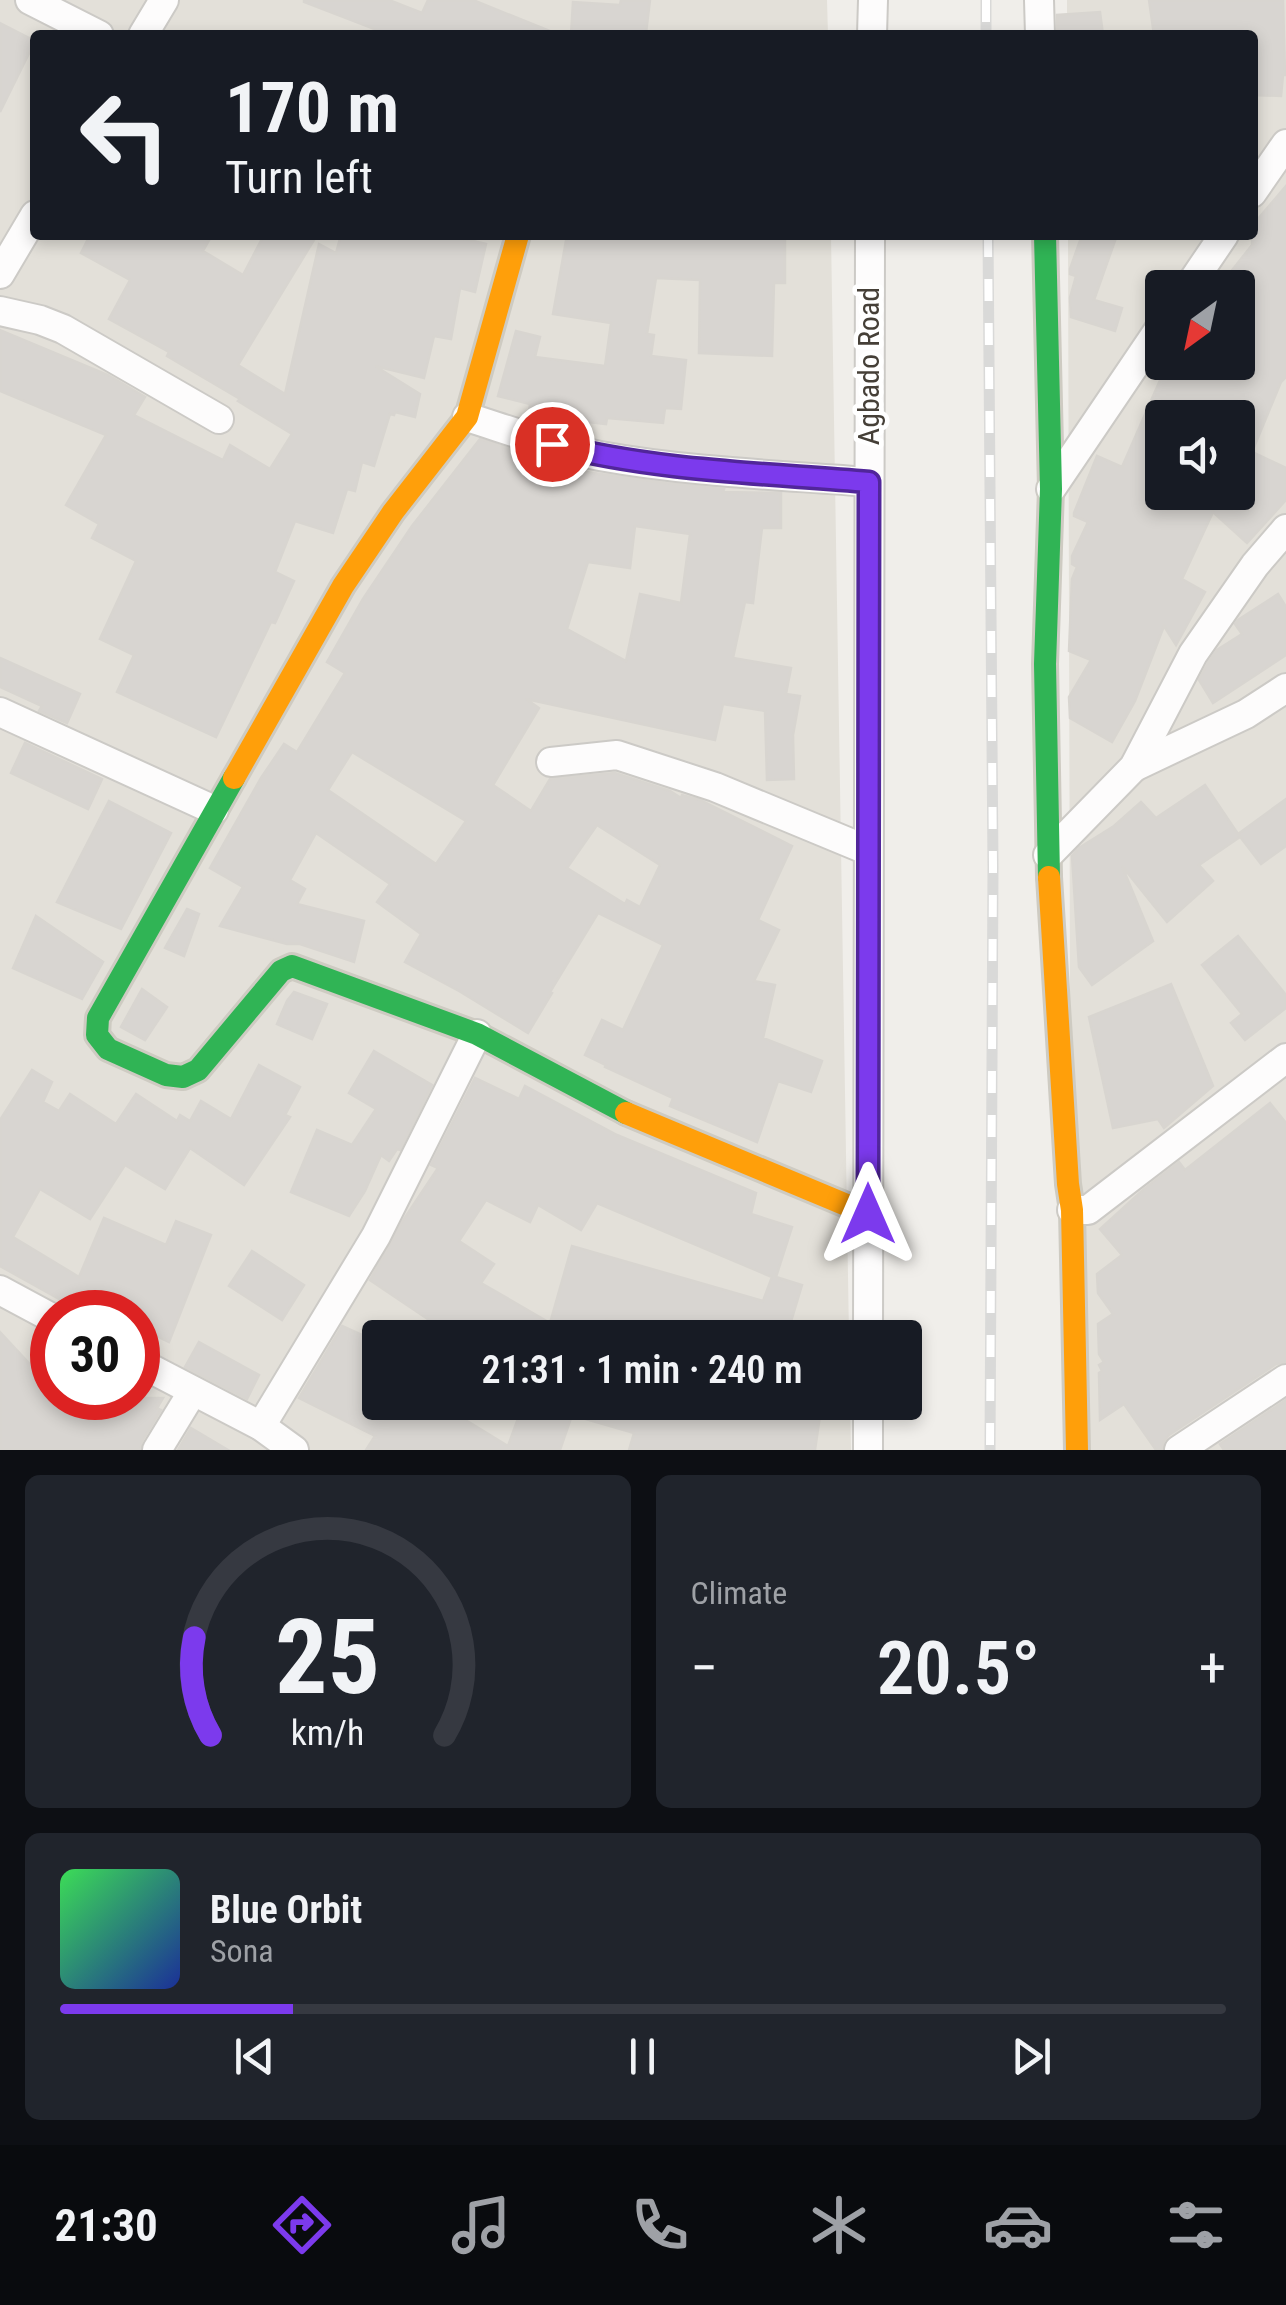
<!DOCTYPE html>
<meta charset="utf-8">
<style>
:root{--surface:#171b24;--page:#20242c;--text:#f1f3f6;--muted:#9ea1a6;--line:#363941;--accent:#7c3aed}
body{margin:0;font-family:"Roboto Condensed",sans-serif;background:var(--page);color:var(--text);height:100vh;display:flex;flex-direction:column;font-size:38px;white-space:nowrap}
*{box-sizing:border-box;margin:0}
p{font-size:32px;color:var(--muted)}
.icon{flex:none;width:55px;height:55px;fill:none;stroke:currentColor;stroke-width:2;stroke-linecap:round;stroke-linejoin:round}
.map{position:relative;height:1450px;overflow:hidden}
.sheet{display:flex;flex-direction:column;gap:25px;padding:25px;background:#0d0f14;flex:1}
.sheet>*{flex:none}
.banner{position:absolute;left:30px;top:30px;width:1228px;height:210px;border-radius:10px;box-shadow:0 5px 15px #0003;background:#171b24;color:var(--text);overflow:hidden}
.needle{width:65px;rotate:213deg}
.tools{position:absolute;left:1145px;top:270px;display:grid;gap:20px}
.tools a{display:grid;place-items:center;width:110px;height:110px;border-radius:10px;background:var(--surface);box-shadow:0 5px 15px #0003;font-size:50px}
.speed{position:absolute;left:30px;top:1290px;display:flex;gap:20px;font-size:50px;font-weight:700;text-align:center}
.speed>*{display:grid;place-content:center;width:130px;height:130px;border-radius:50%;background:var(--surface);box-shadow:0 5px 15px #0003;line-height:1}
.speed .limit{border:15px solid #d22;background:#fff;color:#111}
.pin{position:absolute;display:grid;place-items:center;width:85px;height:85px;color:#fff;margin:-42px;border:5px solid #fff;border-radius:50%;box-shadow:0 2px 10px #0007}
.me{position:absolute;width:110px;margin:-55px;rotate:0deg;stroke-linejoin:round;filter:drop-shadow(0 0 8px #0008)}
.turn{display:flex;align-items:center;gap:35px;height:210px;padding:0 30px;font-size:45px}
.turn .icon{width:130px;height:130px;stroke-width:2.5}
.turn b{display:block;font-size:70px;line-height:85px}
.big{font-size:75px;font-weight:600;line-height:1.1}
.sheet .tile{flex:1;display:flex;flex-direction:column;justify-content:center;gap:15px;min-width:0;padding:0 35px;border-radius:15px;background:var(--page)}
.sheet .dial{align-items:center;gap:0}
.dial svg{height:260px;overflow:visible;fill:none;stroke:var(--line);stroke-width:7;stroke-linecap:round;text-anchor:middle}
.dial text{fill:var(--text);stroke:none}
.song{display:flex;align-items:center;gap:30px}
.cover{width:120px;height:120px;border-radius:15px;background:linear-gradient(135deg,hsl(130 70% 55%),hsl(230 70% 35%))}
.played{height:10px;border-radius:5px;background:linear-gradient(90deg,var(--accent) 20%,var(--line) 20%)}
.keys{display:flex;justify-content:space-around;direction:ltr}
.heat{display:flex;justify-content:space-between;align-items:center;font-size:55px;direction:ltr}
.sheet .tiles{flex:1;display:grid;gap:25px;grid-template-columns:1fr 1fr}
.tile:last-child{grid-column:span 2}
.trip{position:absolute;left:362px;top:1320px;width:560px;height:100px;border-radius:10px;background:var(--surface);box-shadow:0 5px 15px #0003;font-weight:600;line-height:100px;text-align:center}
.tab-bar{display:flex;height:160px;justify-content:space-around;align-items:center;background:#090b0e;color:var(--muted)}
.tab-bar .icon{width:70px;height:70px}
.tab-bar .active{color:var(--accent)}
.tab-bar b{font-size:45px;color:var(--text)}
.map>svg:first-child{display:block}
.residential{fill:#e3e0d9;fill-rule:evenodd}
.building{fill:#d8d5d1;stroke:#d8d5d0;stroke-width:2.5;fill-rule:evenodd}
.lines{fill:none;stroke-linecap:round;stroke-linejoin:round}
.street-casing{stroke:#cccac6;stroke-width:32}
.fast-casing{stroke:#cecbc2;stroke-width:28}
.slow-casing{stroke:#cecbc2;stroke-width:28}
.street{stroke:#fdfcfc;stroke-width:28}
.fast{stroke:#30b455;stroke-width:22}
.slow{stroke:#ff9f0a;stroke-width:22}
.rail-casing{stroke:#d9d9d8;stroke-width:11}
.rail{stroke:#fff;stroke-width:8;stroke-dasharray:22;stroke-linecap:butt}
.route-casing{stroke:#51269a;stroke-width:25}
.route{stroke:#7c3aed;stroke-width:18}
.labels{text-anchor:middle;stroke-width:9;stroke-linejoin:round;paint-order:stroke}
.street-label{font-size:30px;fill:#453f37;stroke:#fff}
</style>
<div class="map">
<svg width="1286" height="1450" viewBox="0 0 1286 1450">
<rect width="100%" height="100%" fill="#f0eeea"/>
<g class="residential">
<path d="M0 0H827L828 35H35V235H831L849 1337 380 1338V1402L850 1403 851 1450H0ZM52 1312H138V1398H52Z"/>
<path d="M1067 0H1286V1450H1078L1071 1364 1068 235H1252V35H1067ZM1162 288H1238V362H1162ZM1162 418H1238V492H1162Z"/>
</g>
<g class="building">
<polygon points="304,0 389,0 422,13 428,0 473,0 557,34 390,35 304,2"/>
<polygon points="621,0 650,0 646,33 571,35 573,2 620,5"/>
<polygon points="1149,0 1283,0 1285,75 1283,75 1281,96 1252,95 1252,35 1154,35"/>
<polygon points="1100,12 1103,35 1057,35 1057,15"/>
<polygon points="0,23 35,41 0,112"/>
<path d="M1286 186V377L1281 382 1252 452 1286 468V500L1247 543 1213 512 1182 579 1205 592 1176 645 1164 626 1135 701 1112 742 1070 718 1069 697 1091 660 1069 651 1072 579 1077 567 1072 564V556L1088 522 1074 516V513L1097 456 1122 467 1168 362H1194L1238 380V288H1218L1252 245V226ZM1162 418H1238V492H1162Z"/>
<polygon points="90,235 212,235 203,251 243,275 264,235 317,235 238,365 285,394 319,244 336,253 341,235 448,235 486,244 475,292 460,288 451,339 434,336 424,378 375,366 420,394 415,417 395,412 394,415 390,414 374,466 362,462 355,491 347,489 333,533 295,521 275,572 294,581 275,623 271,622 216,737 117,692 134,655 100,639 136,561 92,538 99,524 66,505 106,435 0,391 0,330 108,375 145,397 134,415 223,460 230,445 270,469 292,434 238,401 240,399 167,356 169,352 109,319 130,280 81,253"/>
<polygon points="567,235 785,235 785,283 774,283 772,356 699,353 700,280 656,278 647,334 654,335 651,356 686,360 681,409 665,408 663,423 607,418 606,424 563,419 529,411 530,404 498,396 516,331 540,337 535,357 605,366 611,323 553,314"/>
<polygon points="1082,235 1117,235 1094,300 1122,308 1115,331 1071,317 1070,298 1076,276 1070,274 1070,269"/>
<path d="M480 439 513 450 537 465 664 483 724 489 723 492 781 493V528H762L753 603 745 602 733 658 791 668 786 694 800 696 793 735 794 779 767 780 765 711 723 704 715 740 526 699 539 708 493 785 531 811 550 779 615 773 670 791 681 798 682 795 700 800 792 846 758 920 779 930 754 981 775 985 763 1038 822 1061 811 1092 778 1081 757 1142 670 1106 673 1098 605 1067 606 1065 585 1055 602 1020 623 1030 663 945 598 913 550 992 552 993 528 1033 459 991 405 962 421 934 377 902 390 884 316 833 290 880 305 889 297 904 364 921 354 962 300 944H287L220 926 243 887 210 868 261 778 284 744 297 752 345 673 327 662 363 599 412 526ZM635 526 690 534 681 603 640 594 626 661 567 629 588 562 630 568ZM352 752 466 821 436 864 328 790ZM597 825 660 865 640 907 627 900 625 904 567 868Z"/>
<polygon points="1278,594 1286,607 1286,655 1213,703 1199,680 1208,663 1217,650 1242,634 1235,624 1238,620"/>
<polygon points="0,658 80,694 67,723 39,711 42,706 0,687"/>
<polygon points="25,743 102,779 88,809 11,773"/>
<polygon points="1205,785 1240,837 1199,865 1213,881 1167,922 1122,866 1153,941 1092,985 1079,967 1072,856 1079,848 1114,826 1141,802 1156,818"/>
<polygon points="1286,799 1286,846 1261,864 1238,834"/>
<polygon points="109,801 171,833 121,929 57,902"/>
<polygon points="187,909 199,914 184,956 165,948"/>
<polygon points="36,916 103,962 82,999 13,968"/>
<polygon points="1238,936 1286,995 1286,1008 1245,1040 1231,1023 1242,1014 1202,965"/>
<polygon points="1171,984 1213,1086 1164,1128 1158,1119 1113,1128 1089,1017"/>
<polygon points="142,989 167,1007 145,1040 121,1027"/>
<polygon points="294,992 327,1004 312,1039 277,1024 287,1001"/>
<polygon points="374,1051 432,1085 400,1150 397,1149 389,1161 381,1155 365,1191 349,1216 291,1192 317,1130 352,1145 376,1109 349,1093"/>
<polygon points="259,1065 300,1087 285,1115 290,1117 244,1185 190,1148 165,1189 125,1165 90,1219 40,1189 13,1237 79,1277 104,1218 166,1245 176,1221 211,1235 169,1342 138,1327 138,1312 98,1312 82,1304 79,1310 0,1266 0,1120 32,1070 52,1082 43,1102 59,1111 70,1094 116,1124 136,1094 177,1121 180,1115 190,1121 201,1101 231,1119"/>
<path d="M475 1078 519 1099 525 1086 617 1135 756 1193 751 1214 792 1227 776 1277 802 1285 786 1338H665L607 1319 602 1338H456L370 1280 404 1219 438 1168 431 1165ZM486 1200 530 1222 538 1205 581 1230 597 1203 772 1277 763 1301 572 1246 550 1323 481 1283 494 1264 459 1241Z"/>
<polygon points="1270,1103 1286,1123 1286,1362 1276,1364 1169,1435 1164,1441 1162,1450 1156,1450 1124,1404 1100,1420 1099,1373 1102,1371 1099,1365 1104,1362 1099,1354 1098,1324 1113,1314 1098,1293 1097,1274 1122,1255 1100,1229 1143,1190 1179,1162 1185,1170"/>
<polygon points="252,1251 304,1285 282,1320 229,1286"/>
<polygon points="342,1326 380,1343 380,1402 436,1402 508,1446 524,1402 822,1402 815,1450 629,1450 634,1433 572,1415 560,1450 366,1450 375,1436 299,1398"/>
<polygon points="0,1332 52,1388 52,1398 163,1398 157,1408 161,1410 142,1441 140,1450 0,1450"/>
<polygon points="199,1342 259,1375 247,1399 185,1367"/>
<polygon points="1286,1400 1286,1450 1224,1450 1220,1444"/>
<polygon points="191,1428 228,1450 178,1450"/>
</g>
<g class="lines">
<defs>
<g id="street">
<polyline points="30,0 99,35"/>
<polyline points="1039,0 1040,35"/>
<polyline points="143,35 164,0"/>
<polyline points="872,35 873,0"/>
<polyline points="1252,193 1286,144"/>
<polyline points="0,274 35,215"/>
<polyline points="1188,288 1224,235"/>
<polyline points="0,311 40,320 63,329 219,419"/>
<path d="M467 417C511 431 555 447 600 456 688 472 780 475 869 482"/>
<polyline points="1051,489 1162,325"/>
<polyline points="0,712 214,810"/>
<polyline points="551,762 617,755 715,787 867,850"/>
<polyline points="1134,767 1246,714 1286,688"/>
<polyline points="1048,855 1134,767 1193,654 1255,565 1286,529"/>
<polyline points="1072,1210 1088,1210 1286,1058"/>
<polyline points="0,1290 52,1318"/>
<polyline points="868,1338 870,235"/>
<polyline points="138,1362 261,1426 294,1450"/>
<polyline points="261,1426 376,1236 477,1034"/>
<polyline points="157,1450 193,1391"/>
<polyline points="868,1450 868,1402"/>
<polyline points="1179,1450 1286,1379"/>
</g>
<g id="fast">
<polyline points="1045,235 1051,489 1045,664 1049,877"/>
<polyline points="234,778 98,1018 97,1035 108,1049 166,1075 183,1077 198,1070 281,971 292,966 477,1034 626,1113"/>
</g>
<g id="slow">
<polyline points="234,778 343,586 393,512 467,417 518,235"/>
<polyline points="1049,877 1068,1184 1072,1210 1077,1450"/>
<polyline points="626,1113 868,1214"/>
</g>
</defs>
<use href="#street" class="street-casing"/>
<use href="#fast" class="fast-casing"/>
<use href="#slow" class="slow-casing"/>
<use href="#street" class="street"/>
<use href="#fast" class="fast"/>
<use href="#slow" class="slow"/>
<defs>
<g id="rail">
<polyline points="986,0 986,35"/>
<polyline points="988,235 993,867 990,1450"/>
</g>
</defs>
<use href="#rail" class="rail-casing"/>
<use href="#rail" class="rail"/>
</g>
<g class="lines">
<defs>
<path id="route" d="M552 444C655 471 763 473 869 482L868 1214"/>
</defs>
<use href="#route" class="route-casing"/>
<use href="#route" class="route"/>
</g>
<g class="labels">
<g class="street-label">
<text transform="translate(869 366) rotate(-90)" y="10">Agbado Road</text>
</g>
</g>
</svg>
<div class="tools">
<a><svg class="needle" viewBox="-14 -14 28 28"><path d="M0-13l5 13h-10z" fill="#e53935"/><path d="M0 13l5-13h-10z" fill="#9ea1a6"/></svg></a>
<a><svg class="icon" aria-label="sound" viewBox="0 0 24 24"><path d="M4 9h4l5-4v14l-5-4H4zM17 9q2 3 0 6"/></svg></a>
</div>
<div class="speed"><div class="limit">30</div></div>
<div class="pin" style="left:552px;top:444px;background:#d93025"><svg class="icon" aria-label="arrive" viewBox="0 0 24 24"><path d="M6 21V4h12l-3 4 3 4H6"/></svg></div>
<svg class="me" style="left:868px;top:1214px" viewBox="-20 -20 40 40"><path d="M0-17L14 15 0 8-14 15z" fill="#7c3aed" stroke="#fff" stroke-width="4"/></svg>
<div class="trip">21:31 · 1 min · 240 m</div>
<div class="banner">
<div class="turn"><svg class="icon" aria-label="left" viewBox="0 0 24 24"><path d="M17 20v-9H6M10 6l-5 5 5 5"/></svg><div><b>170 m</b>Turn left</div></div>
</div>
</div>
<section class="sheet">
<div class="tiles">
<div class="tile dial"><svg viewBox="0 0 100 80">
<path d="M14 69A42 42 0 1 1 86 69"/>
<path d="M14 69A42 42 0 0 1 9 39" stroke="#7c3aed"/>
<text x="50" y="56" font-size="32" font-weight="700">25</text>
<text x="50" y="72" font-size="11">km/h</text>
</svg></div>
<div class="tile"><p>Climate</p>
<div class="heat"><a>−</a><b class="big">20.5°</b><a>+</a></div>
</div>
<div class="tile">
<div class="song"><i class="cover"></i><div><b>Blue Orbit</b><p>Sona</p></div></div>
<div class="played"></div>
<div class="keys"><svg class="icon" aria-label="previous" viewBox="0 0 24 24"><path d="M18 5L8 12l10 7zM5 5v14"/></svg><svg class="icon" aria-label="pause" viewBox="0 0 24 24"><path d="M8 5v14M16 5v14"/></svg><svg class="icon" aria-label="next" viewBox="0 0 24 24"><path d="M6 5l10 7-10 7zM19 5v14"/></svg></div>
</div>
</div>
</section>
<nav class="tab-bar">
<b>21:30</b>
<svg class="icon active" aria-label="directions" viewBox="0 0 24 24"><path d="M12 3l9 9-9 9-9-9zM9 14v-3h6M13 9l2 2-2 2"/></svg>
<svg class="icon" aria-label="music" viewBox="0 0 24 24"><path d="M9 18V5l10-2v13"/><circle cx="6" cy="18" r="3"/><circle cx="16" cy="16" r="3"/></svg>
<svg class="icon" aria-label="phone" viewBox="0 0 24 24"><path d="M5 4h4l2 5-3 2q2 4 5 5l2-3 5 2v4C11 20 4 13 5 4z"/></svg>
<svg class="icon" aria-label="climate" viewBox="0 0 24 24"><path d="M12 3v18M4 7l16 10M4 17L20 7"/></svg>
<svg class="icon" aria-label="car" viewBox="0 0 24 24"><path d="M5 17H2v-5l4-1 3-4h7l3 4 3 1v5h-3M9 17h6M6 11h13"/><circle cx="7" cy="17" r="2"/><circle cx="17" cy="17" r="2"/></svg>
<svg class="icon" aria-label="filters" viewBox="0 0 24 24"><path d="M4 7h16M4 17h16"/><circle cx="9" cy="7" r="2"/><circle cx="15" cy="17" r="2"/></svg>
</nav>
